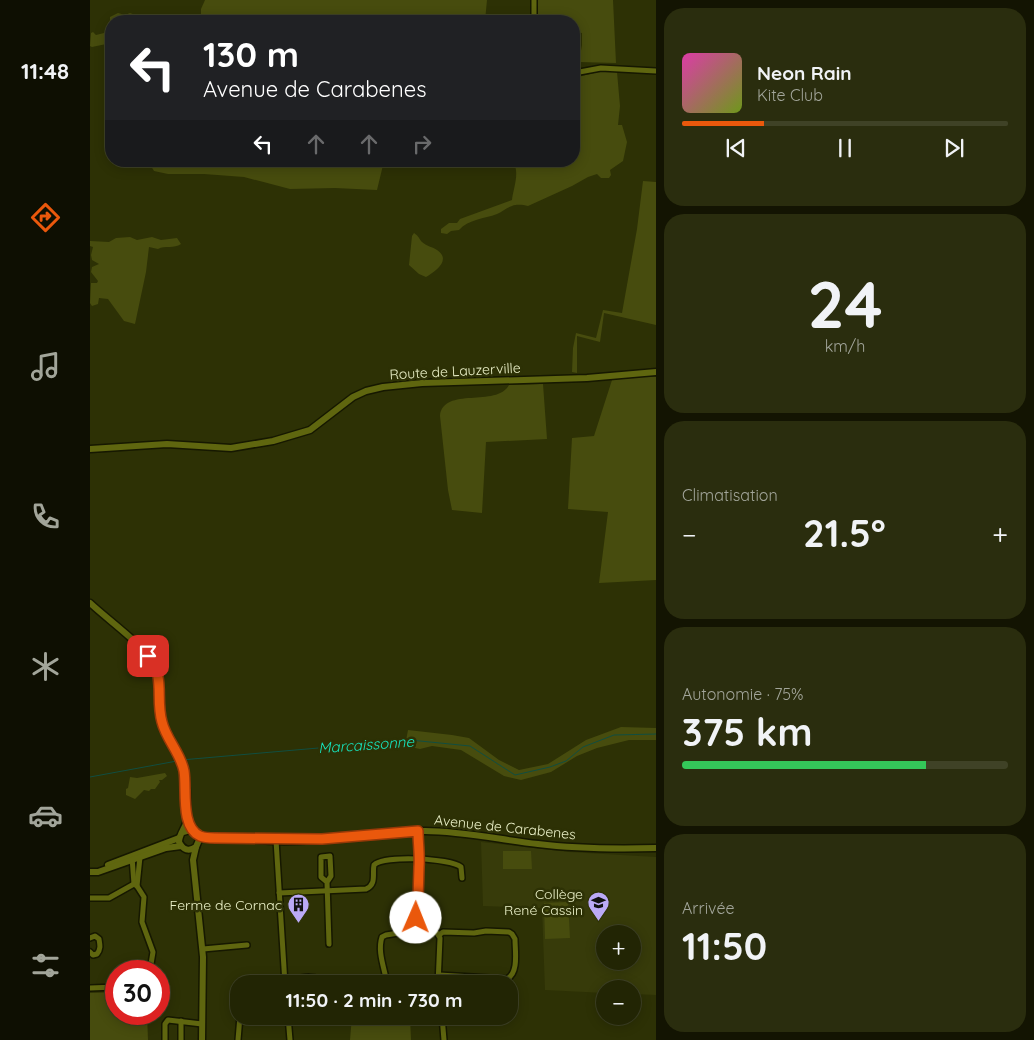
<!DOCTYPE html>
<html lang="fr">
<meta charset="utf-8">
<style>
:root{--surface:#222504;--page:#2a2d0e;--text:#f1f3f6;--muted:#a2a59a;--line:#3f4226;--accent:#ea580c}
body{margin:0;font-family:Quicksand,sans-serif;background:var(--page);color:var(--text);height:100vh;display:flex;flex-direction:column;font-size:19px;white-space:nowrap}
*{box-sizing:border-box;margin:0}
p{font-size:16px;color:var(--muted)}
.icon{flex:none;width:28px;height:28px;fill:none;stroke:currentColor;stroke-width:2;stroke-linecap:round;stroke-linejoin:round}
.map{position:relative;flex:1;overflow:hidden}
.side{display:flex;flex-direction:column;gap:8px;padding:8px;background:#131402;width:378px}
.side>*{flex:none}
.banner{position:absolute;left:15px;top:15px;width:475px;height:152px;border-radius:20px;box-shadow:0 2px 12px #0003,0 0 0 1px var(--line);background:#202124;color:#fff;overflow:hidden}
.tools{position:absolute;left:506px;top:925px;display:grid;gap:10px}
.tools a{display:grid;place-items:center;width:45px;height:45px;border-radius:50%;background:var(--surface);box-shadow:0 2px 12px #0003,0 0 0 1px var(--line);font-size:25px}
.speed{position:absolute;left:15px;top:960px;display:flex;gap:10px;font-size:25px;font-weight:700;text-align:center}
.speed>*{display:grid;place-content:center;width:65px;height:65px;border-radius:50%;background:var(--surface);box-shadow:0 2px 12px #0003,0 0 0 1px var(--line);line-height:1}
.speed .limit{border:8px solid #d22;background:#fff;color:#111}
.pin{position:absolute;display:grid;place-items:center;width:42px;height:42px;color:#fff;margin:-21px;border-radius:10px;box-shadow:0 2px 8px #0006}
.me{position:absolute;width:55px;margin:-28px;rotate:1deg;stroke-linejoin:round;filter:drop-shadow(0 0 4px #0008)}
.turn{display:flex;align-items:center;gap:18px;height:105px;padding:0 15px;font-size:22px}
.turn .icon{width:65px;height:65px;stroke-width:2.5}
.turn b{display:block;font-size:35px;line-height:42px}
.lanes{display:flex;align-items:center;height:48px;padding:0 15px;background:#0003;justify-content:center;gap:25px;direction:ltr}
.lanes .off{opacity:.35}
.big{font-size:38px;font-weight:800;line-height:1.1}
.side .card{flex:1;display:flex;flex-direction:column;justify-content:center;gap:8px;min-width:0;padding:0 18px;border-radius:20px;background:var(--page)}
.side .dial{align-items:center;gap:0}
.dial b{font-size:65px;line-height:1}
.song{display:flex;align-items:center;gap:15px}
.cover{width:60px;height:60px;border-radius:8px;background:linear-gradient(135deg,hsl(320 70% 55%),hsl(80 70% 35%))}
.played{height:5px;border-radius:2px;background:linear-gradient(90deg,var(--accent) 25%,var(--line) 25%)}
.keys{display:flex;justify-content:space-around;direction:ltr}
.heat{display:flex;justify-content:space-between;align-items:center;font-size:28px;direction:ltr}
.charge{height:8px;border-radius:4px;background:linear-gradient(90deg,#34c759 75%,var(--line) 0)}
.trip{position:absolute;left:140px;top:975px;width:288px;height:50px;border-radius:20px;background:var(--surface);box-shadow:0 2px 12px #0003,0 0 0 1px var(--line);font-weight:800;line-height:50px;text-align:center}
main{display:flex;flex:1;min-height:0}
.tab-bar{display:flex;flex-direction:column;width:90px;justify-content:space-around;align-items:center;background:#0e0f02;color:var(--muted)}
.tab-bar .icon{width:35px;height:35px}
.tab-bar .current{color:var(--accent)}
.tab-bar b{font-size:22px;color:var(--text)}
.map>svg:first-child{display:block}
.built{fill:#373b0a;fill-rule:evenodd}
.green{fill:#474c0e}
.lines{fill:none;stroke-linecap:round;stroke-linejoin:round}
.stream{stroke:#114e41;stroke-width:1}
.minor-casing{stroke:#161801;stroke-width:8}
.tertiary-casing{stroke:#161801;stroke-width:9}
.minor{stroke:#5f660f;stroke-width:5}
.tertiary{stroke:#5f660f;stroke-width:6}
.route-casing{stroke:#983908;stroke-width:12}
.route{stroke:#ea580c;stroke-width:9}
.labels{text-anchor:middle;stroke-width:5;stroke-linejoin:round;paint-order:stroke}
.street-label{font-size:14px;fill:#ecf2ca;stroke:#2d3105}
.poi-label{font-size:14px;fill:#ecf2ca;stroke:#2d3105;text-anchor:end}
.water-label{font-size:15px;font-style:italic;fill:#16e5be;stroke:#2d3105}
</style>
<main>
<nav class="tab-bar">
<b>11:48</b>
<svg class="icon current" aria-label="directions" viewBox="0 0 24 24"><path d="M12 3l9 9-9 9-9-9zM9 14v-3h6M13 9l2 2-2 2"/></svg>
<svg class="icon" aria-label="music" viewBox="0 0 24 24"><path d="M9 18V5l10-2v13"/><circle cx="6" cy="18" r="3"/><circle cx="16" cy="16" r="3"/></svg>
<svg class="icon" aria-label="phone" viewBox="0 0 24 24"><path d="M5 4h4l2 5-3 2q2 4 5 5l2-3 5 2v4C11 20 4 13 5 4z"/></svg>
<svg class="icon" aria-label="climate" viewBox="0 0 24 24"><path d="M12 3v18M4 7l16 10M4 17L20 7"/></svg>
<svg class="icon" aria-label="car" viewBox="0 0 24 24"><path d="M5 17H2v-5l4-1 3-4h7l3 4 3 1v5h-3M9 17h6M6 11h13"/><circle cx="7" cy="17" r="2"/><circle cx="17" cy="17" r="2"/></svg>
<svg class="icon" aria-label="filters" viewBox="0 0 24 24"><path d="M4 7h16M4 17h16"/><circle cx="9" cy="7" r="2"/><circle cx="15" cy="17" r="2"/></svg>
</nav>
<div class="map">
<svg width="567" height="1040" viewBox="0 0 567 1040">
<rect width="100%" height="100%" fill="#2d3105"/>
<path class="built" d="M391 842 479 852 566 857V995L543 994 542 989H515V993L455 990 452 908 393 906ZM515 934H542V961H515Z"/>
<g class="green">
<polygon points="115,0 397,0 395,21 111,21 111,9"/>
<polygon points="447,0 523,0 526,63 489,62 492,45 492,33 484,32 484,21 446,21"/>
<polygon points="28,13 35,15 40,13 56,19 71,18 75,21 21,21 21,43 2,47 0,46 1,33 3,32 6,35 14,33 20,27 20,17"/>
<path d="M508 72H527L530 106 528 125H532L537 142 533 161 520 170 521 175 519 178H511L507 174 498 177 482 186 438 206C433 205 427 204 422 206 416 208 412 212 407 214 394 219 379 219 369 230L361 231 357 234 351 233V229L359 223H367L370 219 422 200C423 189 431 170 422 161H484V78Z"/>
<polygon points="58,161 294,161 287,190 245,188 200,189 154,177 114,174 78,174 64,171"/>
<polygon points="553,181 566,182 566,325 514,313 510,342 487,336 487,373 482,372 483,348 486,333 506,338 513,310 532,313 547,229"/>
<path d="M324 233C329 236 329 239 332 242 336 246 343 247 347 250 362 260 345 272 336 277L329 274 319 265 322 236Z"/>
<path d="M40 237 47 240 62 237 71 240 87 238 91 244C84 249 75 245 68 249L59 247 56 272 45 324 34 321 18 299 9 298 8 304 2 306 0 303 1 283H7L8 281 1 272 2 267 9 264 2 260 1 255 3 247 0 246V241L19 242 26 238Z"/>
<polygon points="556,376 566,377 566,580 509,583 518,512 478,509 482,438 504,436 522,380"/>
<path d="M453 384 457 439 396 442 392 513 362 510 358 490 350 416C353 386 407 408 419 385Z"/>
<polygon points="531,727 566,728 566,740 539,740 507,748 487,756 461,772 431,780 414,776 371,750 342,746 330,749 315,746 318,730 362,735 379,738 409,760 429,770 458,764 496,740"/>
<polygon points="75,773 77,776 72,780 69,780 70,782 65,789 61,789 59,791 54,790 45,799 36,795 36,789 38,788 40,777 47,778"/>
<polygon points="413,851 441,851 442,869 413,869"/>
<polygon points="478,902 480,938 455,939 454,903"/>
<polygon points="26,992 26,1014 57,1014 58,1040 0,1040 0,993"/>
<polygon points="262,1016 320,1016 321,1040 260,1040"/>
</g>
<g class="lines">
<g class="stream">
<polyline points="91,760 320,740 380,746 425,775 460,767 476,761 493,747 524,735 567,734"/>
<polyline points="0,777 87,761"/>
</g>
<defs>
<g id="minor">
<polyline points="444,21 444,0"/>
<polyline points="484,73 511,68 567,71"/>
<polyline points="328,831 330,867 327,895 329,903 326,922 329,928 347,933 350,938 348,984"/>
<polyline points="186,840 195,984"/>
<polyline points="42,857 44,884 47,886 54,897 52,922 63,952 61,964 54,971"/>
<polyline points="237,882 231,877 231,857 240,856 241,876 237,882 239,944"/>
<polyline points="47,886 50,857"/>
<path d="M189 893 276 889C287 884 282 874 284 865 294 855 360 858 371 867L372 878"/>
<polyline points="0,898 19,898 44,884"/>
<path d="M0 938 5 936 9 939C10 945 11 949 7 954L3 955 0 952"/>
<polyline points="113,949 157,945"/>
<path d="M349 975 417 979C429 973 425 951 425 939L422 934 419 932 396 931 384 933 353 932 349 935"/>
<path d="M195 983C214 975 225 975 244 984"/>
<path d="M297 984C295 969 287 952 292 937L296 935 315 932 327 925"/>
<polyline points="0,988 26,987"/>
<polyline points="198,1016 200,1040"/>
<polyline points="352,1016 354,1040"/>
<polyline points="91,1021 91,1040"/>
<polyline points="75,1040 75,1024 78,1020 112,1024"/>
<polyline points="148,1040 150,1016"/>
</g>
<g id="tertiary">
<polyline points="0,449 77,444 141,448 183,441 220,430 263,397 276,391 293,387 332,383 497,378 567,372"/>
<path d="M0 603C17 619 53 645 64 663 74 680 67 701 71 720 75 736 85 750 92 765 98 777 97 804 97 818 97 827 89 833 89 842 93 850 99 852 106 847L109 840 106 833 100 830 93 832"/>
<polyline points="108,835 125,838 163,838"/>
<path d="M160 839C219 847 276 830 335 831 373 831 411 840 448 844 488 849 527 849 567 848"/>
<polyline points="106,847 103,860 113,957 112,1040"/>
<polyline points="18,865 89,838"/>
<polyline points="0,872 8,872 76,848 91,846"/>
</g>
</defs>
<use href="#minor" class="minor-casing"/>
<use href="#tertiary" class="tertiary-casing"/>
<use href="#minor" class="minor"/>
<use href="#tertiary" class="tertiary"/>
</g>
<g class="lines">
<defs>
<path id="route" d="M58 656C76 678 65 697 72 722 76 739 91 754 94 771 97 789 90 827 110 836 115 838 120 838 125 838L232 839 328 831C328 843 330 855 329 867 329 884 328 901 326 918"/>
</defs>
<use href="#route" class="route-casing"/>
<use href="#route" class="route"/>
</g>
<defs>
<symbol id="school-pin" viewBox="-11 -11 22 30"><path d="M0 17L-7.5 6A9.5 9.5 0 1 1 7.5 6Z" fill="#bbaaf6" stroke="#2d3105"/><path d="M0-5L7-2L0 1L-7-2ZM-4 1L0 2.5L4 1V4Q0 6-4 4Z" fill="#111"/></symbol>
<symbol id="building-pin" viewBox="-11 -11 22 30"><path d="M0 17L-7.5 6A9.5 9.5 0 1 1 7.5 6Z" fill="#bbaaf6" stroke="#2d3105"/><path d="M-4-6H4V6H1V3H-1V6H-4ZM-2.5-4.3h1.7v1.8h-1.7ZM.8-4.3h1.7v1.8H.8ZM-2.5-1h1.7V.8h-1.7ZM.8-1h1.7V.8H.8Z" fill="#111"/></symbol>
</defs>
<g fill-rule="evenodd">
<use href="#school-pin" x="496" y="890" width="25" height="34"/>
<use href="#building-pin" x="196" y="892" width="25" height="34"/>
</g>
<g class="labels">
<g class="street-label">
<text transform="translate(365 371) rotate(-3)" y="5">Route de Lauzerville</text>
<text transform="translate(415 827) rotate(6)" y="5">Avenue de Carabenes</text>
</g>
<g class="poi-label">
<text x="493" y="899">Collège<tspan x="493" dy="16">René Cassin</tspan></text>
<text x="192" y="910">Ferme de Cornac</text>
</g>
<g class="water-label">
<text transform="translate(276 745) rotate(-4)" y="5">Marcaissonne</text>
</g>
</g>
</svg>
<div class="tools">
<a>+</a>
<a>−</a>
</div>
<div class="speed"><div class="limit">30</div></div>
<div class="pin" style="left:58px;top:656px;background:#d93025"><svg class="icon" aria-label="arrive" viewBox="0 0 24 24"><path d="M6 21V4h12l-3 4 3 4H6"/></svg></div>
<svg class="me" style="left:326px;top:918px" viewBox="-20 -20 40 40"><circle r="19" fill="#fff"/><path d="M0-13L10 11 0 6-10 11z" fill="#ea580c"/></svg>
<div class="trip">11:50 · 2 min · 730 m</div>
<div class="banner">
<div class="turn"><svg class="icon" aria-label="left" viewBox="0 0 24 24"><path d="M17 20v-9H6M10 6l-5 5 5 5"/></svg><div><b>130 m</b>Avenue de Carabenes</div></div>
<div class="lanes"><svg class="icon" aria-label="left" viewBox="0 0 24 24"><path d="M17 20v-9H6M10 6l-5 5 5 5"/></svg><svg class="icon off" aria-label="ahead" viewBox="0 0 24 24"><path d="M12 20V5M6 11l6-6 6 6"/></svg><svg class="icon off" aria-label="ahead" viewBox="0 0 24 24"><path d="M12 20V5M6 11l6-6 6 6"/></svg><svg class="icon off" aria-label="right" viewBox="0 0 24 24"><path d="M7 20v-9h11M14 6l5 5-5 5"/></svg></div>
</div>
</div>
<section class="side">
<div class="card">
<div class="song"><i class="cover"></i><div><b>Neon Rain</b><p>Kite Club</p></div></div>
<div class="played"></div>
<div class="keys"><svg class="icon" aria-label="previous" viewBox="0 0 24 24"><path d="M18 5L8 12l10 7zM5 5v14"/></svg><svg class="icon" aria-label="pause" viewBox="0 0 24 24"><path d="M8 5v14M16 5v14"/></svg><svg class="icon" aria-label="next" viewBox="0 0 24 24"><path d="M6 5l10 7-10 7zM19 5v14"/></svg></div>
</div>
<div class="card dial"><b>24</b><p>km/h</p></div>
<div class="card"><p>Climatisation</p>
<div class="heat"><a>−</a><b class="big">21.5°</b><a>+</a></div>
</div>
<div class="card"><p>Autonomie · 75%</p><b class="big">375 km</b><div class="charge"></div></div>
<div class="card"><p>Arrivée</p><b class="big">11:50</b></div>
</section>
</main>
